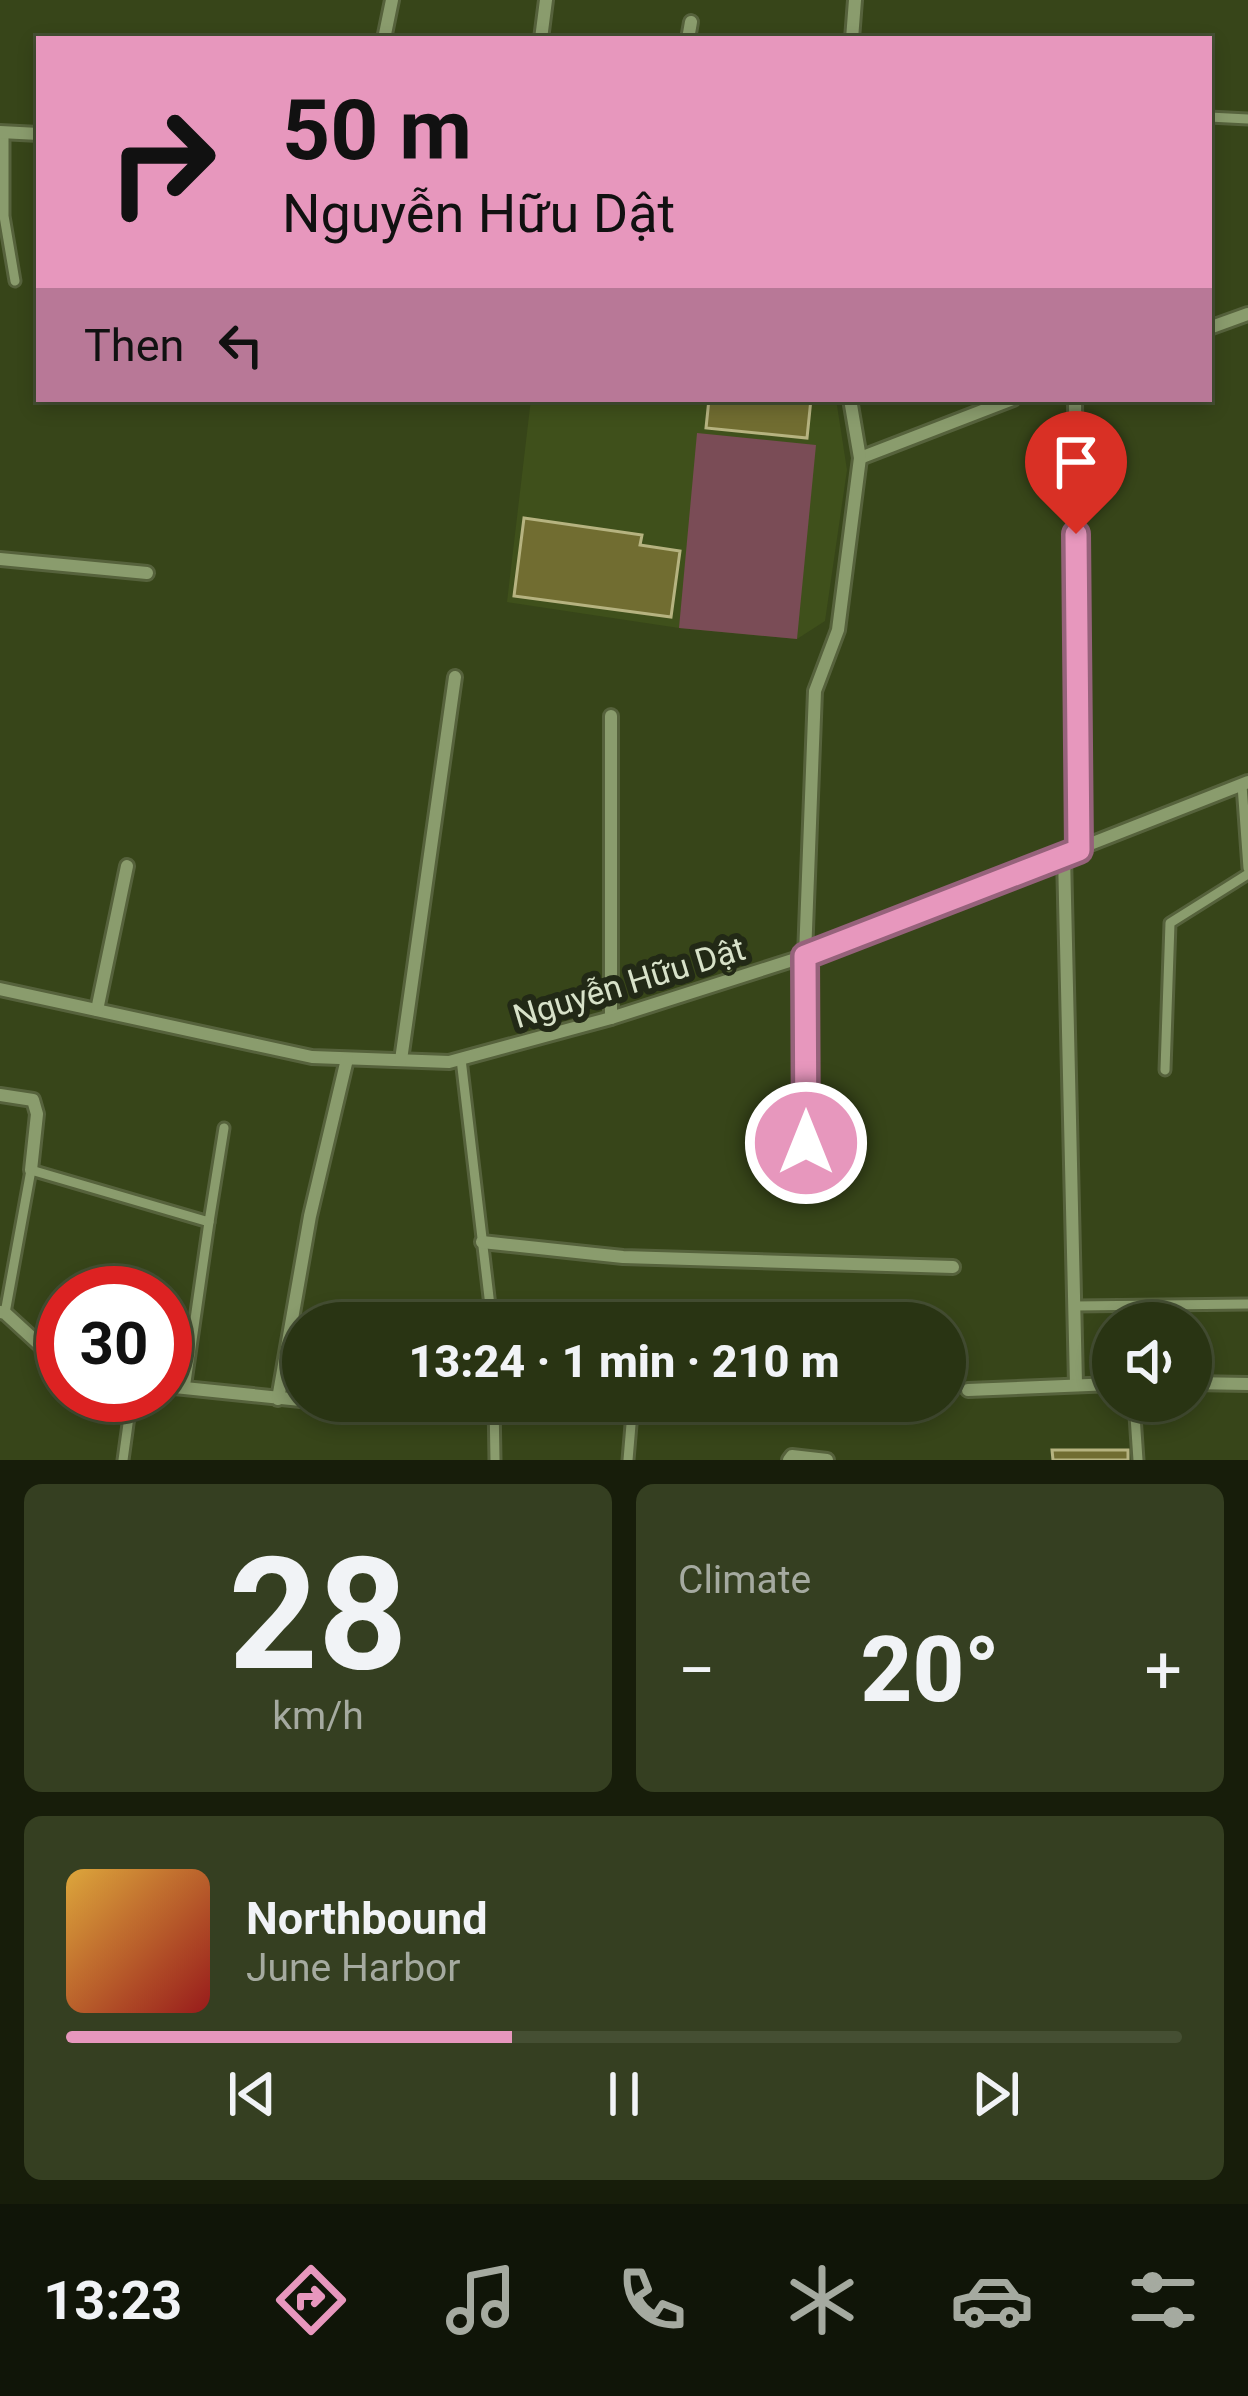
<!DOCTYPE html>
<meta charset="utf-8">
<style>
:root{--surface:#293413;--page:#353f21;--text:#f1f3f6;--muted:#a5aaa0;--line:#454f33;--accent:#e797bd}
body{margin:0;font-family:Roboto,sans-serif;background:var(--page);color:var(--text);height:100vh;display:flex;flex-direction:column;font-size:45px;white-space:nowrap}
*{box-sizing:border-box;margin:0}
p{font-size:39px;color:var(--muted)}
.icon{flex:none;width:66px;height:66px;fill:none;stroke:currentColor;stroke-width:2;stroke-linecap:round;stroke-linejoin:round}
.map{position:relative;height:1460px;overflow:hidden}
.panel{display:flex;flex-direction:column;gap:24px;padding:24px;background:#171d0a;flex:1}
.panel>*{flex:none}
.top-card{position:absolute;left:36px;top:36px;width:1176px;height:366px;border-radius:0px;box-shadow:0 6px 18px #0003,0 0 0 3px var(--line);background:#e797bd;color:#111;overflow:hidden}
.buttons{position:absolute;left:1092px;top:1302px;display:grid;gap:24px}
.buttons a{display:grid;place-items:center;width:120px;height:120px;border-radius:50%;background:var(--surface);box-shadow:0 6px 18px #0003,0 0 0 3px var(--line);font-size:60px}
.speed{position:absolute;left:36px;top:1266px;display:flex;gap:24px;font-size:60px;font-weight:700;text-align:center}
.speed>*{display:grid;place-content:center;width:156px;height:156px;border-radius:50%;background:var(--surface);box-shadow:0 6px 18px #0003,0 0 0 3px var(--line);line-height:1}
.speed .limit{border:18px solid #d22;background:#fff;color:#111}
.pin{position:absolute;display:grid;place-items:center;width:102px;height:102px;color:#fff;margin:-123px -51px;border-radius:50% 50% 50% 0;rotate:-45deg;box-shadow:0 0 12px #0007}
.pin .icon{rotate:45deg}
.me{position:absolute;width:132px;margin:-66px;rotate:0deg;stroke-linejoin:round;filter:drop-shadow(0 0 9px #0008)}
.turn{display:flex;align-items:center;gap:42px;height:252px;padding:0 48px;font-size:54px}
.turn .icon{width:156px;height:156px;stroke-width:2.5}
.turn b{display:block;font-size:84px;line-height:102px}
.then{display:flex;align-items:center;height:114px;padding:0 48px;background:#0003;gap:24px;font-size:45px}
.big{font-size:90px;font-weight:800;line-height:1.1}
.panel .widget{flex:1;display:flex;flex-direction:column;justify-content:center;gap:18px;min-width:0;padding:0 42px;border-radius:18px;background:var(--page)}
.panel .dial{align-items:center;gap:0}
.dial b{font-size:156px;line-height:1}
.song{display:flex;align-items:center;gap:36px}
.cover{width:144px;height:144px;border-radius:18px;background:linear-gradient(135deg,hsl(40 70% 55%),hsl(0 70% 35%))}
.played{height:12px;border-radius:6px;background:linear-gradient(90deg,var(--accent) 40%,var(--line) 40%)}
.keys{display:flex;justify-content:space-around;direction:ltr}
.heat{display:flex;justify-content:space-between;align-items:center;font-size:66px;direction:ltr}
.panel .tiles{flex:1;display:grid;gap:24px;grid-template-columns:1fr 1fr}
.widget:last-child{grid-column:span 2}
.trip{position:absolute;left:282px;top:1302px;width:684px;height:120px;border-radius:60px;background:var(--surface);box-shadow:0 6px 18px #0003,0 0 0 3px var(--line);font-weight:800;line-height:120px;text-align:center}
.dock{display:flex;height:192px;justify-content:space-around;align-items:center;background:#101508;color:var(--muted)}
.dock .icon{width:84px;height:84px}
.dock .active{color:var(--accent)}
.dock b{font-size:54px;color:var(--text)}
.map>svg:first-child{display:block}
.built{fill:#3f501b}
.green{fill:#7a4c56}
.building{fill:#716d31;stroke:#b6b380;stroke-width:3}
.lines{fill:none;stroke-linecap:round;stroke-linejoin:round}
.service-casing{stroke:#56623c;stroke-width:15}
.minor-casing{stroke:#56623c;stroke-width:18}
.service{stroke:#8a9c6d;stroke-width:9}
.minor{stroke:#8a9c6d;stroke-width:12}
.route-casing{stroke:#96627b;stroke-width:30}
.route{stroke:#e797bd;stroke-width:21}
.labels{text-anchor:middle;stroke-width:12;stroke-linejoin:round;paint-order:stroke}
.street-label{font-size:33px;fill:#d8e2c9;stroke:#222916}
</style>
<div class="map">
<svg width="1248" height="1460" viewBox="0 0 1248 1460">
<rect width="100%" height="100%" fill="#374519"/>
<polygon class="built" points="531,399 836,399 847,470 825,621 797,639 679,628 507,602"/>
<polygon class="green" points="697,433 816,445 797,639 679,628"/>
<g class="building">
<polygon points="709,399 811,399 807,438 706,428"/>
<polygon points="524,518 642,535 640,545 680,551 671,617 514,596"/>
<polygon points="1052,1450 1128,1450 1128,1460 1053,1460"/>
</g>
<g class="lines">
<defs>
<g id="service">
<polyline points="1209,117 1248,119"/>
<polyline points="4,132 4,216 15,281"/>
<polyline points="1242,785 1248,868"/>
<polyline points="461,1059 492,1323"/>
<polyline points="1165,1070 1170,923 1248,874"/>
<polyline points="1075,1306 1248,1304"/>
<polyline points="5,1313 31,1170 209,1222 224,1128"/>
<polyline points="185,1389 209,1222"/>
<polyline points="494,1401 495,1460"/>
<polyline points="1134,1401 1138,1460"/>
<polyline points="123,1460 132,1395"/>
<polyline points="628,1460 633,1401"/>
</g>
<g id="minor">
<polyline points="384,39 392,0"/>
<polyline points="541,39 546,0"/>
<polyline points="688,39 691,22"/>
<polyline points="852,39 855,0"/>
<polyline points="0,132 39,134"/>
<polyline points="1209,328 1248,314"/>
<polyline points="1075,399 1079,850"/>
<polyline points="860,458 1013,399"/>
<polyline points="0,559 147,573"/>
<polyline points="611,716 611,1018"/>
<polyline points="1064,855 1076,1384"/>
<polyline points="0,989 312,1057 449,1062 611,1018 805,956 1248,782"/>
<polyline points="97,1010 127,866"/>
<polyline points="401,1060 455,677"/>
<polyline points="0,1095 33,1100 37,1114 31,1170"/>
<polyline points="806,1143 805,956 815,691 838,630 860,458 850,399"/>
<polyline points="482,1242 623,1257 953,1267"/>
<polyline points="0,1312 5,1313 52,1356 63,1359"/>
<polyline points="1191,1383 1248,1384"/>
<polyline points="165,1386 388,1409 389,1401"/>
<polyline points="968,1390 1113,1384"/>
<polyline points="278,1399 310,1216 347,1059"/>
<polyline points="789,1460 792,1456 827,1460"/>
</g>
</defs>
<use href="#service" class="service-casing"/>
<use href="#minor" class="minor-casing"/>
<use href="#service" class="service"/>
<use href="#minor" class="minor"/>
</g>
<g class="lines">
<defs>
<polyline id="route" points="806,1143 805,956 1079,850 1076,534"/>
</defs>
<use href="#route" class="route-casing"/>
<use href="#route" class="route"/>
</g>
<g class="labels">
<g class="street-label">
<text transform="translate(629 982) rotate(-17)" y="12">Nguyễn Hữu Dật</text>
</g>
</g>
</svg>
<div class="buttons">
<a><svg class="icon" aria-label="sound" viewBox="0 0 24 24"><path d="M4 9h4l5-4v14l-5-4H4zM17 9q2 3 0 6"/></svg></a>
</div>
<div class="speed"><div class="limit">30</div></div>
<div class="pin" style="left:1076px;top:534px;background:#d93025"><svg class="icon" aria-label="arrive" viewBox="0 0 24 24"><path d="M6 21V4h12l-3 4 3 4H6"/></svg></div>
<svg class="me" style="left:806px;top:1143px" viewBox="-20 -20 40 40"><circle r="17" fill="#e797bd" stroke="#fff" stroke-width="3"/><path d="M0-11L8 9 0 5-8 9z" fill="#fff"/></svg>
<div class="trip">13:24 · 1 min · 210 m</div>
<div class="top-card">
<div class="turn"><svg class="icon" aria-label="right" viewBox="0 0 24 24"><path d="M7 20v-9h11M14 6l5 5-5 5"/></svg><div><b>50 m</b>Nguyễn Hữu Dật</div></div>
<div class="then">Then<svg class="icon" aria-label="left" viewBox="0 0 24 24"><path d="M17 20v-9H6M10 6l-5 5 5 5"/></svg></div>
</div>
</div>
<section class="panel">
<div class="tiles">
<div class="widget dial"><b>28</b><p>km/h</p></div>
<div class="widget"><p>Climate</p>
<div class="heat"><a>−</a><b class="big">20°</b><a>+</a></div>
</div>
<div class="widget">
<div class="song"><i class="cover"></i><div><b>Northbound</b><p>June Harbor</p></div></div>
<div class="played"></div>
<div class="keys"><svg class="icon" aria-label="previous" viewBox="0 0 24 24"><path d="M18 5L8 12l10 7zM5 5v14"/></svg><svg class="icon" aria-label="pause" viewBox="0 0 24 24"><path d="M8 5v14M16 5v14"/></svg><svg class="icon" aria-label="next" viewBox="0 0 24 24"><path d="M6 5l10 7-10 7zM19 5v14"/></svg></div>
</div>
</div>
</section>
<nav class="dock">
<b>13:23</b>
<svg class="icon active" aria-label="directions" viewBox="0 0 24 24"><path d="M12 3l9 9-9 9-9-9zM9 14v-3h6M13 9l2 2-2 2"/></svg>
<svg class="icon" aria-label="music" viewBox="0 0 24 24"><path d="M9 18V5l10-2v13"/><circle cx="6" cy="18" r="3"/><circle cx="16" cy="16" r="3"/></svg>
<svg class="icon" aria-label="phone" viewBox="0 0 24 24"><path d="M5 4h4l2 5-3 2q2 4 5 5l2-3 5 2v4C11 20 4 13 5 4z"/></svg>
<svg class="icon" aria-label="climate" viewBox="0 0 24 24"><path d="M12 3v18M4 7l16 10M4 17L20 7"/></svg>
<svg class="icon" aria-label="car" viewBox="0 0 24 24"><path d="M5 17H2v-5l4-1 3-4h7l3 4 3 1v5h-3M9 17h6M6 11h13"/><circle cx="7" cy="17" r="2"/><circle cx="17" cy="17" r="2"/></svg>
<svg class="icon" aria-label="filters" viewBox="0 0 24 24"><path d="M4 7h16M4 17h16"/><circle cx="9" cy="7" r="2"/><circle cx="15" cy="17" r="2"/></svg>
</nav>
